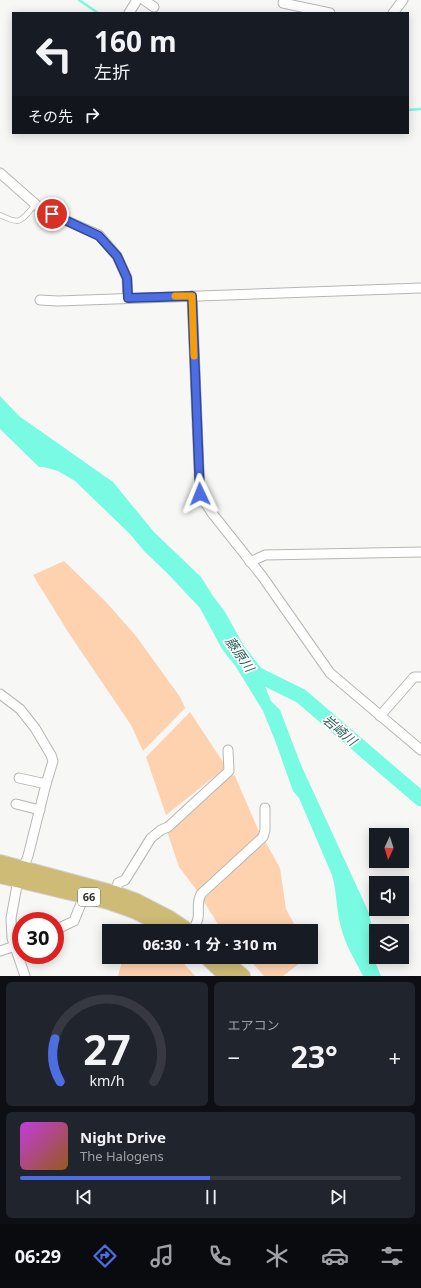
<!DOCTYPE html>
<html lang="ja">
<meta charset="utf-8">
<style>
:root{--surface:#171b24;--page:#20242c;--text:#f1f3f6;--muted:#9ea1a6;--line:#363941;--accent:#4d6ee2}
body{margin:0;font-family:"Noto Sans","Noto Sans JP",sans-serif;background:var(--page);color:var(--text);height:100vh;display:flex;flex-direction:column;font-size:15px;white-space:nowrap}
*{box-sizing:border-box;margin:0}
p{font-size:13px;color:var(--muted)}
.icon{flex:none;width:22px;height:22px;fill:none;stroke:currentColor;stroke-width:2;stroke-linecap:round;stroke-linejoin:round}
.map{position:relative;height:976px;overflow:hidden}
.drawer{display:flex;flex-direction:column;gap:6px;padding:6px;background:#0d0f14;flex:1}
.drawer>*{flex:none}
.banner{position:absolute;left:12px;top:12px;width:397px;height:122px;border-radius:0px;box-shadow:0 2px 10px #0003;background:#171b24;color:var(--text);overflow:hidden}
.needle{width:26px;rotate:184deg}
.tools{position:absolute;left:369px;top:828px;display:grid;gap:8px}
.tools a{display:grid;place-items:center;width:40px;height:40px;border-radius:0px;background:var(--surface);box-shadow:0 2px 10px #0003;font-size:20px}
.speed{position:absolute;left:12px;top:912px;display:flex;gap:8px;font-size:20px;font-weight:700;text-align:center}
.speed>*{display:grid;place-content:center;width:52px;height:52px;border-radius:50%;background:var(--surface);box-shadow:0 2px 10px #0003;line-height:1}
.speed .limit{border:6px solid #d22;background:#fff;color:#111}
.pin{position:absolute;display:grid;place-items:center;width:34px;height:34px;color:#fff;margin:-17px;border:2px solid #fff;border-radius:50%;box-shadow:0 1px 4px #0007}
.me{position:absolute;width:44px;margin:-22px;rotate:358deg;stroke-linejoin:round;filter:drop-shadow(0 0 3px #0008)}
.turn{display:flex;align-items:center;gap:14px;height:84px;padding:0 16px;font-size:18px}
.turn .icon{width:52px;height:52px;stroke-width:2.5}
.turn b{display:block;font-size:28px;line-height:34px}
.then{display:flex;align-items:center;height:38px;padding:0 16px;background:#0003;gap:8px;font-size:15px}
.big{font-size:30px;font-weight:700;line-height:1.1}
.drawer .widget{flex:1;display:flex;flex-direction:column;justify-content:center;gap:6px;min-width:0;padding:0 14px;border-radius:6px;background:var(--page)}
.drawer .dial{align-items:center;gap:0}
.dial svg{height:104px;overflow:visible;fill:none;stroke:var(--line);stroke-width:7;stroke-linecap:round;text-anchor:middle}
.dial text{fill:var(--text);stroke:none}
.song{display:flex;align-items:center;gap:12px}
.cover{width:48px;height:48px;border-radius:6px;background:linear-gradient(135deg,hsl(290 70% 55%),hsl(30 70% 35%))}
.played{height:4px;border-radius:2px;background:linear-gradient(90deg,var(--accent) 50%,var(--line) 50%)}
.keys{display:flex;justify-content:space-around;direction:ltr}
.heat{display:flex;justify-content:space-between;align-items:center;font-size:22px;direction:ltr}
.drawer .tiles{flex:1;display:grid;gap:6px;grid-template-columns:1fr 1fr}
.widget:last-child{grid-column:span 2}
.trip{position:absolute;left:102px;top:924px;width:216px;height:40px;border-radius:0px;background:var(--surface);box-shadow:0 2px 10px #0003;font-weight:700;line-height:40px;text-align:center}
.dock{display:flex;height:64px;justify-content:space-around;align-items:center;background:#090b0e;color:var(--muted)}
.dock .icon{width:28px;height:28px}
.dock .selected{color:var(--accent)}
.dock b{font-size:18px;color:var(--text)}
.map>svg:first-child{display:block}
.green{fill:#fed2ae}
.water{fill:#79fae2}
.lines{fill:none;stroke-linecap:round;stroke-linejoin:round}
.stream{stroke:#79fae2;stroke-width:2.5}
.river{stroke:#79fae2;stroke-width:15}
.service-casing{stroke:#b6b7b4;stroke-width:6}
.minor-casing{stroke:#b6b7b4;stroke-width:11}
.primary-casing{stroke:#d2d2d1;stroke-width:16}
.service{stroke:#fff;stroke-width:4.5}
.minor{stroke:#fff;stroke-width:9}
.primary{stroke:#cebb76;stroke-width:14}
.route-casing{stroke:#324893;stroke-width:10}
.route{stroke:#4d6ee2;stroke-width:7}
.slow{stroke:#f59e0b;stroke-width:7}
.labels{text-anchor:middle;stroke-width:3.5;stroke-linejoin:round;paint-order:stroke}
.shield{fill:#fff;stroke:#6f6f6e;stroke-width:1}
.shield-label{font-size:11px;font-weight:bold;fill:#313130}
.water-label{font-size:13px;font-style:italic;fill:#295f55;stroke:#fff}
</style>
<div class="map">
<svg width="421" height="976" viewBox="0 0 421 976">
<rect width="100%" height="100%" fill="#f7f8f5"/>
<g class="green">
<polygon points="64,561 106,602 136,636 180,697 185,708 143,751 131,725 68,632 33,575"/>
<polygon points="190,712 225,765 224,769 166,815 146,757"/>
<polygon points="227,773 235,776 260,834 198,892 179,867 167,831"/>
<polygon points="265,841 280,868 286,909 298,931 222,931 203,900"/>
<polygon points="123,957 178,957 195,976 118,976"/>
<polygon points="247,957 308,957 283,976 264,976"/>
</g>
<path class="water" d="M0 396 19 416 113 482 140 515 154 532 201 577 213 596 225 612 244 646 262 669 263 682 271 701 280 710 301 765 369 913C372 927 375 937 370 950L381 976H363C355 960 345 945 341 927 336 910 337 892 332 875L299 798 293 791 276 743 263 711 236 667 222 649 200 608 167 573 144 551 130 534 75 481 58 471 44 467H39L0 429Z"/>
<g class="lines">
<g class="stream">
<polyline points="79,0 98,13"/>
<polyline points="408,110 421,109"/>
</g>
<polyline class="river" points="252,672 301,696 421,799"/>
<defs>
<path id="service" d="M0 215C22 226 20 221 36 204"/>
<g id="minor">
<polyline points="144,0 154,7"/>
<polyline points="284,0 283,3 330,13"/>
<polyline points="129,13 137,0"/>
<polyline points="393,13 403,0"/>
<polyline points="0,173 42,210 99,235 117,256 127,278 128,298"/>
<polyline points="192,296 200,494 212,513 262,576 330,673 421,750"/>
<polyline points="40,300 58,301 421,288"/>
<polyline points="250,562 265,555 421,552"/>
<polyline points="0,694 20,709 35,728 51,755 53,761 46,784 28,856 18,880 11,918 12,938 25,976"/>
<polyline points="380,716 414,677 421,677"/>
<polyline points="19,778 46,784"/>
<polyline points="16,804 40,810"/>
<polyline points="115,893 118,883 125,880 151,838 161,830 168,827 229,771 228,750"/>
<polyline points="55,930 74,921 84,896"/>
<path d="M192 931C204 915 194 908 201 894L263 837 265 830V808"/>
<polyline points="0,951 21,944"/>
</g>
<g id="primary">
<polyline points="0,862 115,893 135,900 170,918 189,931"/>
<polyline points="0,876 108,902 136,912 173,931"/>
<polyline points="206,957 226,976"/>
<polyline points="220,957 243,976"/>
</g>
</defs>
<use href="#service" class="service-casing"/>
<use href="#minor" class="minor-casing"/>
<use href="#primary" class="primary-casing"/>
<use href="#service" class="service"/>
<use href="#minor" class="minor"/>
<use href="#primary" class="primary"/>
</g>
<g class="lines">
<defs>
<polyline id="route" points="52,214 99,236 117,256 127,278 128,298 192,296 200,494"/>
</defs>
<use href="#route" class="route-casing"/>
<use href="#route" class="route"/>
<polyline class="slow" points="175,296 192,296 194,356"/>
</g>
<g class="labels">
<rect class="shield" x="78" y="888" width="22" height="18" rx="3"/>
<g class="shield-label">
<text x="89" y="901">66</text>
</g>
<g class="water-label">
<text transform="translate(240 654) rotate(55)" y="5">藤原川</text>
<text transform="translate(340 730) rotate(40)" y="5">岩崎川</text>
</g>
</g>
</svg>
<div class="tools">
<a><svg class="needle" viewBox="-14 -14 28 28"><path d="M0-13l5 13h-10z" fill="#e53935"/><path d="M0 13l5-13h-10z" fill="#9ea1a6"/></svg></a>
<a><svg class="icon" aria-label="sound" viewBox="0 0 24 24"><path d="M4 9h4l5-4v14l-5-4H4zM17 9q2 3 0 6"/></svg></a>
<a><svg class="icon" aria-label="layers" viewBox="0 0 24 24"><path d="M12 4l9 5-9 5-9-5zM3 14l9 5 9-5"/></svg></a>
</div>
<div class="speed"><div class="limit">30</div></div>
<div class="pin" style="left:52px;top:214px;background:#d93025"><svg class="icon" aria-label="arrive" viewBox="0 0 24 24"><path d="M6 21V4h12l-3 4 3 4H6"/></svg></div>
<svg class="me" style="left:200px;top:494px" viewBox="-20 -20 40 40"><path d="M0-17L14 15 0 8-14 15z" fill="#4d6ee2" stroke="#fff" stroke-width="4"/></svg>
<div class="trip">06:30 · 1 分 · 310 m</div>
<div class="banner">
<div class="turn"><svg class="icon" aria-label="left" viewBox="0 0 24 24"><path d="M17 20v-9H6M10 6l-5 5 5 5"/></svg><div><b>160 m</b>左折</div></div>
<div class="then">その先<svg class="icon" aria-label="right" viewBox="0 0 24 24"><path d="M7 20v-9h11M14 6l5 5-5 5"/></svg></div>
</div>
</div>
<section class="drawer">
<div class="tiles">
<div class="widget dial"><svg viewBox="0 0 100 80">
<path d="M14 69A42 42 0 1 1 86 69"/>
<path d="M14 69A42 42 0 0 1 10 36" stroke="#4d6ee2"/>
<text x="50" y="56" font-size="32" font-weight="700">27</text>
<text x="50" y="72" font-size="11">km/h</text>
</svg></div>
<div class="widget"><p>エアコン</p>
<div class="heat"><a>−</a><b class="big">23°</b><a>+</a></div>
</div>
<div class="widget">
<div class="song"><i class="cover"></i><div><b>Night Drive</b><p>The Halogens</p></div></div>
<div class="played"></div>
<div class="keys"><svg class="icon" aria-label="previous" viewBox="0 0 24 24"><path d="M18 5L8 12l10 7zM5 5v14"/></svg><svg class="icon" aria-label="pause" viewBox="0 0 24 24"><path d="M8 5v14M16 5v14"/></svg><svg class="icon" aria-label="next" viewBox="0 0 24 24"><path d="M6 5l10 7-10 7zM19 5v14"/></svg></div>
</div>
</div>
</section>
<nav class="dock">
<b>06:29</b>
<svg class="icon selected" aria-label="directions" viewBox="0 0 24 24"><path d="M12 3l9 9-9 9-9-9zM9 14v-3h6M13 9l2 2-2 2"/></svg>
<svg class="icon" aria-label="music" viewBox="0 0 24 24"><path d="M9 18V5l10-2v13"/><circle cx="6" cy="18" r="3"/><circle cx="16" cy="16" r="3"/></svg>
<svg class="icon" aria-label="phone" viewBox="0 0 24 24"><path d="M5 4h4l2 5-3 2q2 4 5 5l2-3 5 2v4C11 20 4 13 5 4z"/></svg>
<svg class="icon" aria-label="climate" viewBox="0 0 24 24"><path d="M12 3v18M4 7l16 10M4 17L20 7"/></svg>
<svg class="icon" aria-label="car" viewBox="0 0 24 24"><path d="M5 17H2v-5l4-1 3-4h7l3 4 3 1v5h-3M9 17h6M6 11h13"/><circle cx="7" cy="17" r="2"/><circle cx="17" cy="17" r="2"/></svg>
<svg class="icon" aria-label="filters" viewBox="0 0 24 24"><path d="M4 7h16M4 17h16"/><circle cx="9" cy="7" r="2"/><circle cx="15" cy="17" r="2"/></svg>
</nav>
